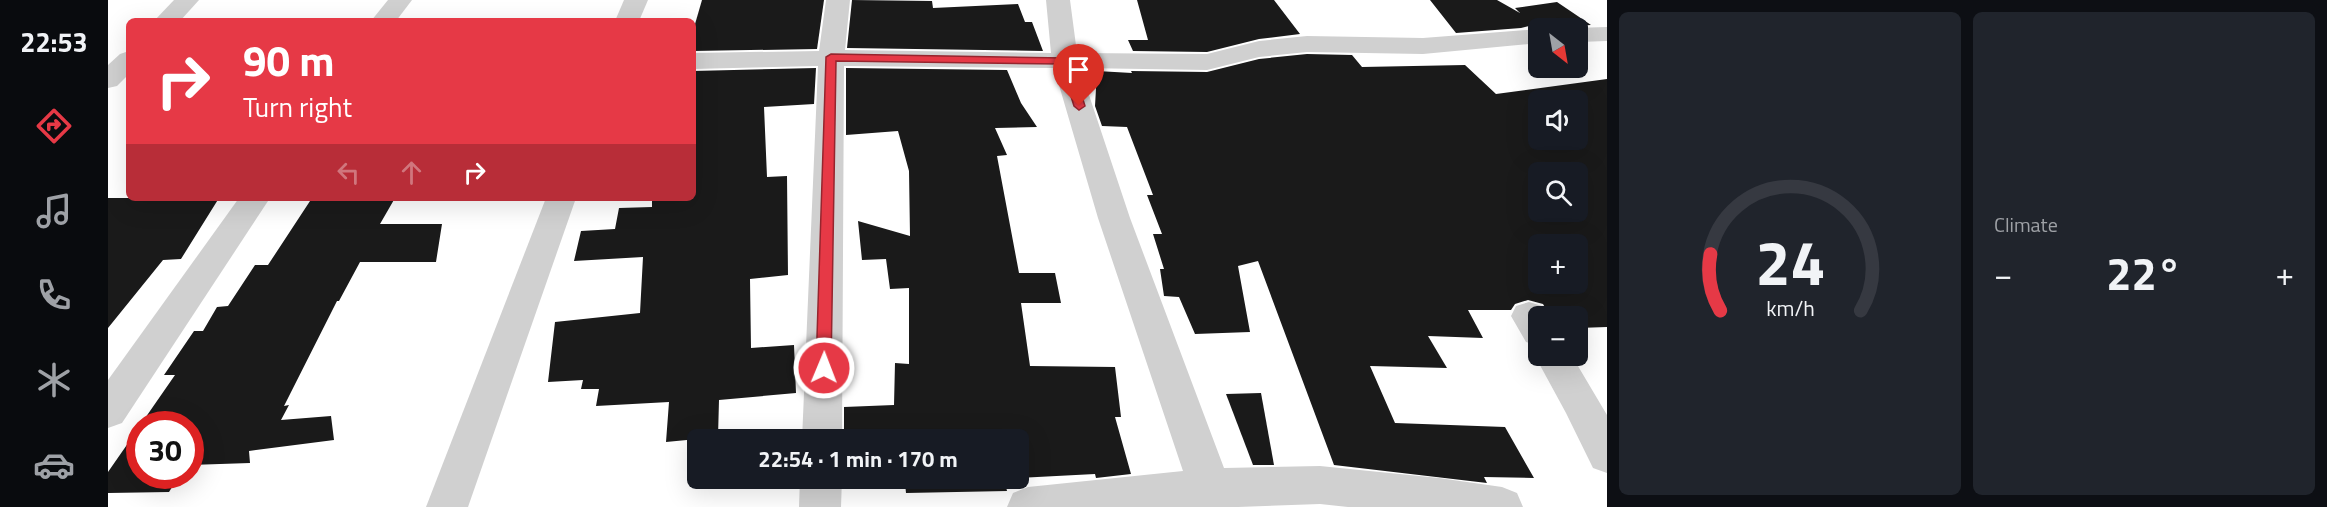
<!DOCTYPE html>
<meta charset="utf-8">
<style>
:root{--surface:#171b24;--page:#20242c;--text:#f1f3f6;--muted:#9ea1a6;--line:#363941;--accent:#e63946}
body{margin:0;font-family:"Titillium Web",sans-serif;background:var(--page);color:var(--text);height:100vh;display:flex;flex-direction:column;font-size:22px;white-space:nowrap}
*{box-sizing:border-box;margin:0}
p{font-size:20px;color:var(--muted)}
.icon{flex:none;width:33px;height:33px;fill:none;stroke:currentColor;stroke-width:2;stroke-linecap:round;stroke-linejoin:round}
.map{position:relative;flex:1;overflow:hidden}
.side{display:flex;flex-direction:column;gap:12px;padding:12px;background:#0d0f14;width:720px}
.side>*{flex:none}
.banner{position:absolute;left:18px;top:18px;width:570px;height:183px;border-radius:9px;box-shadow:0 6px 24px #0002;background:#e63946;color:#fff;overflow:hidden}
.needle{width:39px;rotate:149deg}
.controls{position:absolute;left:1420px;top:18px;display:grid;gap:12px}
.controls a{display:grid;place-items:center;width:60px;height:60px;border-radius:9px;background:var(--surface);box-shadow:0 6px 24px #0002;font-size:30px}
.speed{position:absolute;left:18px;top:411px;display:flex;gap:12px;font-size:30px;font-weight:700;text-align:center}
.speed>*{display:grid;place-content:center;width:78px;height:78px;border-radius:50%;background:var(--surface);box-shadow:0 6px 24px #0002;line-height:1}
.speed .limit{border:9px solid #d22;background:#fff;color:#111}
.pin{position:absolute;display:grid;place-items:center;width:51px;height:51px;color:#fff;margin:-62px -26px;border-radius:50% 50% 50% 0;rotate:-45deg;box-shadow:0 0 6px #0007}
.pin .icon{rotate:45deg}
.me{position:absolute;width:66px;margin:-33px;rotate:1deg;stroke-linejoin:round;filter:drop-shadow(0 0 4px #0008)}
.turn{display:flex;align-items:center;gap:21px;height:126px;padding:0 18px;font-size:27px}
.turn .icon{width:78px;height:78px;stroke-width:2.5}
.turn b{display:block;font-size:42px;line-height:51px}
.lanes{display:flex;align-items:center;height:57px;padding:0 18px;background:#0003;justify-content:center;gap:30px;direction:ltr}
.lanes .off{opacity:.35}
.big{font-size:45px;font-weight:700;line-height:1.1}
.side .tile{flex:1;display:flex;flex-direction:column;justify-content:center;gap:9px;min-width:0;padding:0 21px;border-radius:9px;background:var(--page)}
.side .dial{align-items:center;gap:0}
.dial svg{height:156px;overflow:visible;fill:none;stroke:var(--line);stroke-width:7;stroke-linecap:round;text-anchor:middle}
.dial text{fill:var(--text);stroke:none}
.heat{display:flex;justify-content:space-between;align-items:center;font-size:33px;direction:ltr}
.side .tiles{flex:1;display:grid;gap:12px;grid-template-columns:repeat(2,1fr)}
.trip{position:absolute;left:579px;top:429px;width:342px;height:60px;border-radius:9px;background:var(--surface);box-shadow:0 6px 24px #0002;font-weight:700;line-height:60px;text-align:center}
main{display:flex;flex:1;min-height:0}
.menu{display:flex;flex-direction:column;width:108px;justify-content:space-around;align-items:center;background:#090b0e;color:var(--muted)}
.menu .icon{width:42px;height:42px}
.menu .current{color:var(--accent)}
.menu b{font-size:27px;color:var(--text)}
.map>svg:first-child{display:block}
.building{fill:#1a1a1a;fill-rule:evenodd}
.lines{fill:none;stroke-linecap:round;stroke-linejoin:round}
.minor{fill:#d0d0d0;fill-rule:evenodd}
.tertiary{fill:#d0d0d0;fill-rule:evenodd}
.route{fill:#e63946;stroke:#96252e;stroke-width:1.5}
</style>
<main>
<nav class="menu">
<b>22:53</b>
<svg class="icon current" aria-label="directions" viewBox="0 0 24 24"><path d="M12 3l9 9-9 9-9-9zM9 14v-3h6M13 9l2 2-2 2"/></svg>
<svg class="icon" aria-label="music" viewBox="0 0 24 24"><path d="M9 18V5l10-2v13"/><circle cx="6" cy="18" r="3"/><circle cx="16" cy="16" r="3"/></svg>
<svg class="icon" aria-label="phone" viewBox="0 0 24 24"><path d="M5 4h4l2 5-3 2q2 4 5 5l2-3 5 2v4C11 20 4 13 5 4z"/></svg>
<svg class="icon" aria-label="climate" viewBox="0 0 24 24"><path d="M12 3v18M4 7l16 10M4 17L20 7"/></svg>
<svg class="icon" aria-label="car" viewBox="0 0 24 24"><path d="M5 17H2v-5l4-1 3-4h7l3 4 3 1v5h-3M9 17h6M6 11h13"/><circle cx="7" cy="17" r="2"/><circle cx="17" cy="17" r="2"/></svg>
</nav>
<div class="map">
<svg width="1499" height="507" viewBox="0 0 1499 507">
<rect width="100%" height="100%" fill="#fff"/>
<g class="building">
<polygon points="594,0 716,0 709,49 585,51 585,31"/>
<polygon points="744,0 824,1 825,8 910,4 917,22 924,22 935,51 739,48"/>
<polygon points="1029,0 1166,0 1192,34 1151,39 1099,52 1025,51 1020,40 1040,40"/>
<polygon points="1322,0 1389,0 1412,13 1407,8 1449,2 1483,25 1466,26 1464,28 1433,28 1425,25 1413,28 1348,33"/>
<path d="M1199 54 1244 55 1254 67 1357 65 1388 94 1499 79V327L1470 328V316H1442L1435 304 1420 300 1407 304 1403 310H1360L1375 338 1320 336 1339 368 1262 366 1287 423 1397 427 1426 478 1376 477 1379 483 1226 465 1150 261 1130 266 1142 332 1087 334 1071 297 1056 296 1052 269H1056L1045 234H1054L1039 195H1045L1019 127 994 126 987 106 989 71 1024 73 1023 71 1099 72 1151 59ZM1431 100H1470V140H1431ZM1431 172H1470V212H1431ZM1431 244H1470V284H1431Z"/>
<polygon points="708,68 706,104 656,107 659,177 679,176 680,275 642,279 643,348 686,345 688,393 611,400 610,437 558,442 561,402 488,406 491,389 473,389 475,380 440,382 447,322 532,313 535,257 466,261 473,231 507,229 511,208 544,207 544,198 585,198 585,71"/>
<polygon points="738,68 899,70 913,103 929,127 887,128 899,155 889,156 911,273 947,273 953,303 913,303 922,366 1007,367 1013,417 1007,417 1023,474 988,478 987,474 910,478 910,440 736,440 736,407 786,405 787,363 801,364 801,288 782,289 778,259 754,260 750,221 802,236 801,171 790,131 738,135"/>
<polygon points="0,198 111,198 73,259 55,260 0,328"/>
<polygon points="204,198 287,198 272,224 334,224 328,262 252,262 231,301 229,301 176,406 181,405 173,420 223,416 226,440 141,451 142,463 82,465 82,424 33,424 67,375 56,375 86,331 95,331 109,307 120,306 147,265 160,265"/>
<polygon points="1153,393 1166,465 1145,465 1118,394"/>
<polygon points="32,426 32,476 71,476 61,492 0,493 0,472"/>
<polygon points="736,478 896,478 899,491 798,493 797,483 736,489"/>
</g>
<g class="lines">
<g class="minor">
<polygon points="66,0 91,0 72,21 46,21"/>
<polygon points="280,0 304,0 288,21 263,21"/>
<polygon points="718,0 742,0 737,50 943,53 938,0 962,0 969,53 1099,54 1151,41 1199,36 1315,38 1431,29 1431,43 1315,54 1199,52 1151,57 1099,70 972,68 1022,218 1116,468 1212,466 1331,478 1394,487 1409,493 1415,507 1240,507 1212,504 1130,507 899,507 905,493 920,487 1075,471 990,218 946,68 736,66 734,440 694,440 710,66 585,69 585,53 711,51"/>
<polygon points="1499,27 1499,41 1470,42 1470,28 1466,28"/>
<polygon points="21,51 21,74 9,86 0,88 0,65 12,54"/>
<polygon points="131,198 162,198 14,423 0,428 0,380"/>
<polygon points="1421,302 1434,306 1440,316 1431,316 1431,346 1418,342 1403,316 1408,306"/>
<polygon points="1431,347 1431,356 1464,356 1499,415 1499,473 1485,468 1458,413 1427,356"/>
<polygon points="692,478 734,478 733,507 691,507"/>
</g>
<g class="tertiary">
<polygon points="516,0 540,0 531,21 507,21"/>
<polygon points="438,198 468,198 360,507 318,507"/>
</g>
</g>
<polygon class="route" points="723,54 957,58 963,61 977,106 971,110 966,106 953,64 728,61 723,368 721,372 716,374 710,372 708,368 718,57"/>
</svg>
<div class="controls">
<a><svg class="needle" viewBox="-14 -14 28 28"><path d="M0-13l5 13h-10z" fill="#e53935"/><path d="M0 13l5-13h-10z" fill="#9ea1a6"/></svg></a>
<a><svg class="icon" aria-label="sound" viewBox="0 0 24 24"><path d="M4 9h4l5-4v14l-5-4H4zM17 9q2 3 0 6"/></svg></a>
<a><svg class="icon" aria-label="search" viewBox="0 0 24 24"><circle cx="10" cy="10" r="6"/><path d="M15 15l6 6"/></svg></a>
<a>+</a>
<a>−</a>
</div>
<div class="speed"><div class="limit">30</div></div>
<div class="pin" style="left:971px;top:106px;background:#d93025"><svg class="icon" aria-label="arrive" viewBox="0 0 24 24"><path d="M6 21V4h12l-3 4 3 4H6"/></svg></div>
<svg class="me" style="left:716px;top:368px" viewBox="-20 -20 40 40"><circle r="17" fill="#e63946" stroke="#fff" stroke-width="3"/><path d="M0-11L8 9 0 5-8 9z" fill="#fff"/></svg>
<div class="trip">22:54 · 1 min · 170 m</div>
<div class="banner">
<div class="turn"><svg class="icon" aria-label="right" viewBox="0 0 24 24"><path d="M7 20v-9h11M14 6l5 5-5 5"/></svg><div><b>90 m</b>Turn right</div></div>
<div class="lanes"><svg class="icon off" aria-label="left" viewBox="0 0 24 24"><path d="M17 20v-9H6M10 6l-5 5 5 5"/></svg><svg class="icon off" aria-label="ahead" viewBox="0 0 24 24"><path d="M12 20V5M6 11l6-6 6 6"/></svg><svg class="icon" aria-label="right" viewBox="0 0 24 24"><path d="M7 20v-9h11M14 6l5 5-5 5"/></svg></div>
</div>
</div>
<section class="side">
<div class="tiles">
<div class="tile dial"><svg viewBox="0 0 100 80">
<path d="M14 69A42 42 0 1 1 86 69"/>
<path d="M14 69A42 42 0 0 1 9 40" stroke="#e63946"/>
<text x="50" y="56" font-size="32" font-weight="700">24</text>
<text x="50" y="72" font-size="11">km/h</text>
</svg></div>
<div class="tile"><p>Climate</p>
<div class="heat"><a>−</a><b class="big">22°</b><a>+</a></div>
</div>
</div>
</section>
</main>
